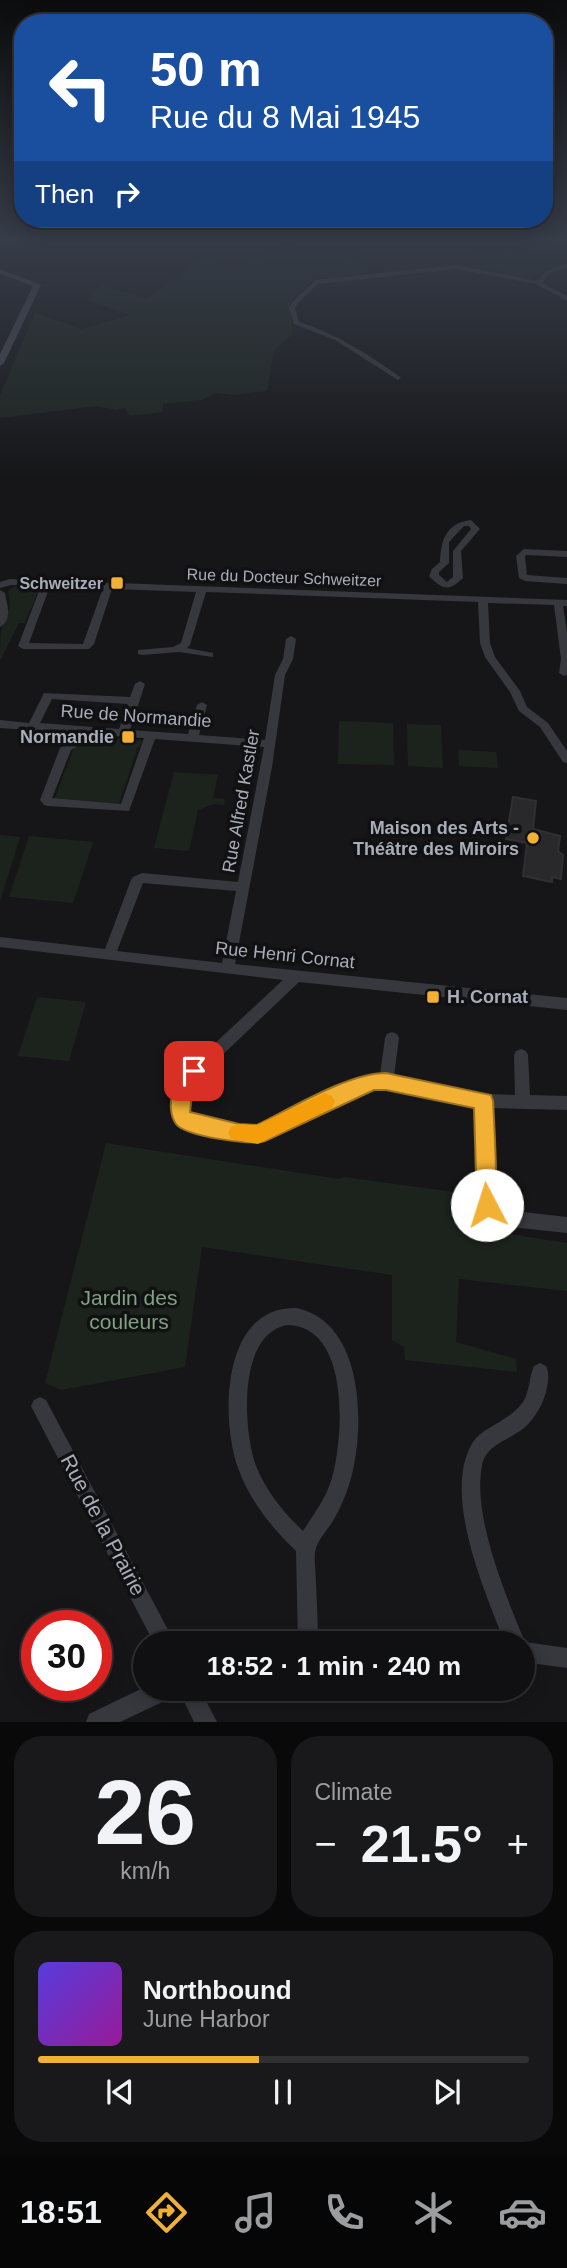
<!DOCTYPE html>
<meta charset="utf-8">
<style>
:root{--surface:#101012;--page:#19191b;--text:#f1f3f6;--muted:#9c9d9f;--line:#303032;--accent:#f2b134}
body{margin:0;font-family:Helvetica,sans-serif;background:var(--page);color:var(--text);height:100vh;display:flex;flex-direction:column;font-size:26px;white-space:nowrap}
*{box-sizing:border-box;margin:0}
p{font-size:23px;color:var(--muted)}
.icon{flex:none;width:38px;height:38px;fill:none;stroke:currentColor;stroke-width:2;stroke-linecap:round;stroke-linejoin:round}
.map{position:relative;height:1722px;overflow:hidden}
.side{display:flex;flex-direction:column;gap:14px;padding:14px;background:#09090a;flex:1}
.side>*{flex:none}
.guide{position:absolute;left:14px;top:14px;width:539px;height:214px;border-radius:28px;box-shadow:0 4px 18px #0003,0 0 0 2px var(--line);background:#1a4fa0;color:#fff;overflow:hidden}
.speed{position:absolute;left:21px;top:1610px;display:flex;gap:14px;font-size:35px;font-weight:700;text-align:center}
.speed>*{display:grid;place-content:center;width:91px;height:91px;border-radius:50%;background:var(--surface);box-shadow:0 4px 18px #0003,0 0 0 2px var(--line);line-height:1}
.speed .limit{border:10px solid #d22;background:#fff;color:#111}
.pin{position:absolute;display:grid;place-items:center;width:60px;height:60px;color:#fff;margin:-30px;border-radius:14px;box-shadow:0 4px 10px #0006}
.me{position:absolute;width:77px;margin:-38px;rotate:355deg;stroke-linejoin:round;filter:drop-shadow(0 0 5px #0008)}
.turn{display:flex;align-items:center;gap:24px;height:147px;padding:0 21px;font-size:32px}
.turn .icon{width:91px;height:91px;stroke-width:2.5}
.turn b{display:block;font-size:49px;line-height:60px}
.then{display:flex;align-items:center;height:66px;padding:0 21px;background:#0003;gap:14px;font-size:26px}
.big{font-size:52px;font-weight:600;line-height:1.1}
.side .widget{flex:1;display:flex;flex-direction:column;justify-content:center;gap:10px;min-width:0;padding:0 24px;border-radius:28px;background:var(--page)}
.side .dial{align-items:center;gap:0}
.dial b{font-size:91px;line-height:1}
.song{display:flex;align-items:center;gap:21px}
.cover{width:84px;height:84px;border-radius:10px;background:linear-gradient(135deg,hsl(250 70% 55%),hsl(300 70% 35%))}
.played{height:7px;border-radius:4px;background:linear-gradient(90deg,var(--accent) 45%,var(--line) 45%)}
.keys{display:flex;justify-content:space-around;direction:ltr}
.heat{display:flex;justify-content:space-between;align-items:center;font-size:38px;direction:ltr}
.side .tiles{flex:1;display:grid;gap:14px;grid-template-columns:1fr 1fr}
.widget:last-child{grid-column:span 2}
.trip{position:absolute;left:133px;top:1631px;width:402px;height:70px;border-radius:35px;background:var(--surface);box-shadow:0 4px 18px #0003,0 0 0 2px var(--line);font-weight:600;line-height:70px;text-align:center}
.dock{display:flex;height:112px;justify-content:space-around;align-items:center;background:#060607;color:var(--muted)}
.dock .icon{width:49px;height:49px}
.dock .active{color:var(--accent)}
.dock b{font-size:32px;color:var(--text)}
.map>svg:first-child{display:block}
.green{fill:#1c231d}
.building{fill:#29292c;stroke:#303034;stroke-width:2}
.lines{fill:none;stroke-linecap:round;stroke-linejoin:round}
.street{fill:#37383d;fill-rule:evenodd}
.secondary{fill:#45474d;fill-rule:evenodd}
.route{fill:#f2b134;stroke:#9d7322;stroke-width:2}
.slow{fill:#f59e0b}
.poi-dot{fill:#f2b134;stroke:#111113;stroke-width:2.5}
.labels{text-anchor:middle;stroke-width:7;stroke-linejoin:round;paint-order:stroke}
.far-street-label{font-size:16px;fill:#a8adb8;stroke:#111113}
.far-poi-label{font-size:16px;font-weight:bold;fill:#a8adb8;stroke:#111113;text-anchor:end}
.street-label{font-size:18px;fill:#a8adb8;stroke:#111113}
.poi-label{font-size:18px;font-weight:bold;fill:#a8adb8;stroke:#111113;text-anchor:end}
.near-park-label{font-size:21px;fill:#7fa381;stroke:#111113}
.near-street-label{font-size:21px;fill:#a8adb8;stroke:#111113}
</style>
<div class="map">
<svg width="567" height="1722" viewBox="0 0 567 1722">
<rect width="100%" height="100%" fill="#161618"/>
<g class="green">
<path d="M307 238H567V261L530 278 477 266 487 261C435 241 399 246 346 258L368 271 312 280 289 302 293 334 274 350 267 391 233 395 215 393 201 400 163 404V412L129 416 125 408 116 410 97 406 0 418V395L35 313 82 329 130 315 87 300 101 285 147 299 200 259 237 268Z"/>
<path d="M17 585 40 587 25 623H19L0 661C0 652 0 639 1 631 6 612 13 611 8 591Z"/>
<polygon points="339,721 393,723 394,765 338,764"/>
<polygon points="407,724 441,725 443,768 408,766"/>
<polygon points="84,736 143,741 137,749 119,804 55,798 74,748 82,743"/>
<polygon points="458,750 496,752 498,768 459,766"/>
<polygon points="174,772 218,775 213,798 225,799 224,805 214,804 198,810 189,851 154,848"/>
<polygon points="0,835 20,837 0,901"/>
<polygon points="29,836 93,842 73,903 9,897"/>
<polygon points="37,997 86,1002 69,1061 18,1056"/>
<polygon points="106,1143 339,1179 344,1177 476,1195 479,1216 496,1232 567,1243 567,1291 459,1279 456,1342 516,1359 517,1372 405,1360 404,1347 392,1340 392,1275 202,1247 185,1367 61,1390 45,1383"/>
</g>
<polygon class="building" points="513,797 536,801 533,829 560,836 558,851 563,855 561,879 552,877 552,882 523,876 527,843 506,839"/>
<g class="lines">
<g class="street">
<polygon points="423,238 462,238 459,240"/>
<polygon points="530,238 567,241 567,245 533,240"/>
<path d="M567 263V267L549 274 542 283 567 296V301L537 284 456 269 318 284 298 303 295 308 299 322C337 334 368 354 400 377L401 378 398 380 335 340 294 324 289 308 293 301 316 280 456 265 538 281 545 272Z"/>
<path d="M471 520 480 529 461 551 463 578C448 592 443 590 429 576L432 569 440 562C441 540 446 523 471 520ZM464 526H469L471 529 453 551V577L447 582 439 575V572L449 563V542Z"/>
<polygon points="524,549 567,551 567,557 526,555 525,557 527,575 567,578 567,584 525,581 519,578 516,556"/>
<path d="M10 579 567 600V606H563L567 632V675L564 676 559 673 561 659 554 605 488 603 490 643 495 657 520 691 527 707 548 723 567 751V763L563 762 540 727 519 711 510 692 485 657 480 643 478 602 206 592 190 645 187 648 213 653V657L179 652 142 655 138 654V650L173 647 181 643 196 592 112 589 94 644 89 649H23L18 646 41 586 11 585 0 588V582ZM50 586 103 588 83 644 29 643Z"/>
<path d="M0 590 5 593C7 605 13 620 0 627Z"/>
<path d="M291 636 296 639 293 659 285 675 272 767 235 964 567 998V1010L299 982 194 1082 191 1086 189 1110 193 1117 257 1128 357 1079 380 1075 385 1038 387 1034 392 1032 397 1034 399 1038 394 1076 484 1094 515 1095 514 1055 516 1051 521 1049 526 1051 528 1055 530 1095 567 1096V1110L491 1108 492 1184 494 1200 505 1210 567 1217V1233L501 1226C493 1223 484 1215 480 1207 471 1189 476 1129 477 1106L386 1088 364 1090 258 1142 184 1128 174 1112 177 1084 184 1072 283 980 0 947V937L105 949 131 880 133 877 142 873 238 882 264 747 155 739 129 811 48 806 44 805 40 800 60 748 71 740 74 733 0 728V720L29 723 44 693 130 697 135 684 140 681 145 684 130 730 188 734 197 705 202 702 207 705 199 735 265 740 275 675 283 659 286 639ZM52 699 128 704 119 729 40 723ZM85 734 144 738 121 804 52 798 71 750 80 745ZM143 883 236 891 222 963 117 951Z"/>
<path d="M296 1308C366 1322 366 1432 349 1485 345 1497 340 1509 334 1519 328 1530 317 1540 315 1552 314 1562 316 1574 316 1584 317 1604 318 1624 318 1643H298L296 1551C271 1527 250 1501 238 1468 220 1418 222 1306 296 1308ZM288 1325C352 1327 344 1443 330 1484 324 1501 313 1515 303 1531 284 1513 266 1491 256 1466 243 1430 237 1333 288 1325Z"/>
<path d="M540 1363 546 1366C550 1374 548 1383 546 1392 542 1406 535 1418 524 1428 509 1440 485 1445 482 1466 472 1516 506 1596 525 1642L567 1648V1668L523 1662V1643H505C485 1592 441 1493 473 1442 482 1427 510 1421 523 1402 530 1391 529 1377 534 1366Z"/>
<polygon points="40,1397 46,1400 175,1643 154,1643 34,1412 31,1406 34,1400"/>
<polygon points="145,1687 176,1689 173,1697 120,1722 86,1722 89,1714"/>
<polygon points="178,1689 200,1689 217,1722 194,1722"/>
</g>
<polygon class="secondary" points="0,269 41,285 4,363 0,366 0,354 33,286 0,274"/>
</g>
<linearGradient id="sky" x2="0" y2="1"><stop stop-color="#0c0c0d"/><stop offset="0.5" stop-color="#363c48"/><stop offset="1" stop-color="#363c48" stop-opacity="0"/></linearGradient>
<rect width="567" height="479" fill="url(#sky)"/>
<path class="route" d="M194 1062 201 1065 203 1071 193 1086 190 1112 239 1124 257 1125C292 1108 348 1073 386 1073L491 1095 493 1101C494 1120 499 1201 494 1212L487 1215 480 1212 477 1205 474 1108 386 1090H374L265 1141C251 1146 185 1136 176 1124 164 1107 174 1070 194 1062Z"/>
<polygon class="slow" points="325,1093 332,1096 335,1102 332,1108 258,1144 231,1139 228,1133 231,1127 238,1124 257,1125"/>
<g class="poi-dot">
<rect x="110" y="576" width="14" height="14" rx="3.5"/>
<rect x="121" y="730" width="14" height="14" rx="3.5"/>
<circle cx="533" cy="838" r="7"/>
<rect x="426" y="990" width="14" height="14" rx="3.5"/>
</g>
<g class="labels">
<g class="far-street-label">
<text transform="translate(284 577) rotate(2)" y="6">Rue du Docteur Schweitzer</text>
</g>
<g class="far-poi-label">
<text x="103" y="589">Schweitzer</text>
</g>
<g class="street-label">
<text transform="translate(136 716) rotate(4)" y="6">Rue de Normandie</text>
<text transform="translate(241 801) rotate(-80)" y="6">Rue Alfred Kastler</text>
<text transform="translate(285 955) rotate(6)" y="6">Rue Henri Cornat</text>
</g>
<g class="poi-label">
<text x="114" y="743">Normandie</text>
<text x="519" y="834">Maison des Arts -<tspan x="519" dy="21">Théâtre des Miroirs</tspan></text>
<text x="447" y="1003" text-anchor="start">H. Cornat</text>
</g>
<g class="near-park-label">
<text x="129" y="1305">Jardin des<tspan x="129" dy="24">couleurs</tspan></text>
</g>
<g class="near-street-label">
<text transform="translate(103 1525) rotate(62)" y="7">Rue de la Prairie</text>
</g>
</g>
</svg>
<div class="speed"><div class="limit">30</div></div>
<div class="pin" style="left:194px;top:1071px;background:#d93025"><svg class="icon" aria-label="arrive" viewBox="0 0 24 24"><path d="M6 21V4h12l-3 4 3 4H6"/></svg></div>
<svg class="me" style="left:487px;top:1205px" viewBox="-20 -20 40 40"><circle r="19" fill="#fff"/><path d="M0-13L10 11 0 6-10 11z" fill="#f2b134"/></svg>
<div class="trip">18:52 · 1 min · 240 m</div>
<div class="guide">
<div class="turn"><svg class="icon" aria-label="left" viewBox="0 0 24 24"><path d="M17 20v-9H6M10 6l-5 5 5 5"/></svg><div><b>50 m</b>Rue du 8 Mai 1945</div></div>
<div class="then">Then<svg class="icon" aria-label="right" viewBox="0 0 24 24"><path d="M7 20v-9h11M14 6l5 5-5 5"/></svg></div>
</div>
</div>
<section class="side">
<div class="tiles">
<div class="widget dial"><b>26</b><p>km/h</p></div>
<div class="widget"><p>Climate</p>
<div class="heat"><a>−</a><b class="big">21.5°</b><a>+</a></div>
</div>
<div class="widget">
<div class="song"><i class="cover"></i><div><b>Northbound</b><p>June Harbor</p></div></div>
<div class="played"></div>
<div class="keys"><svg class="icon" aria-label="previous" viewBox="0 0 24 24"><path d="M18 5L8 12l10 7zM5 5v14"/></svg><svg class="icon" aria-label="pause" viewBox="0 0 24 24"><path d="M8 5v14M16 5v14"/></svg><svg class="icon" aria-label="next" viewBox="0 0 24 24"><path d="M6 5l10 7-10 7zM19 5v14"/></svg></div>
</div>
</div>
</section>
<nav class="dock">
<b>18:51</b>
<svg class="icon active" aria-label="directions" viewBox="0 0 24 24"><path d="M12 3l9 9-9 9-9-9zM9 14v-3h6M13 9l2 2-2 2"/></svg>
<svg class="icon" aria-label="music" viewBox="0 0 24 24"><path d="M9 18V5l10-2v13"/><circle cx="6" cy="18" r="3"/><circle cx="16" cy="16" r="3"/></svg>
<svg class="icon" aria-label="phone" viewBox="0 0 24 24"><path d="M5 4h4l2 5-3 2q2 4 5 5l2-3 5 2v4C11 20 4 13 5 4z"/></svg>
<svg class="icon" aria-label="climate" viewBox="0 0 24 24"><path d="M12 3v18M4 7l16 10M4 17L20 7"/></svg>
<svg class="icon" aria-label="car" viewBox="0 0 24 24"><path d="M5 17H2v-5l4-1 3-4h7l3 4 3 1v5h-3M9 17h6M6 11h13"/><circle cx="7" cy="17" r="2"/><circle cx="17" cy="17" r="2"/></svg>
</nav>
